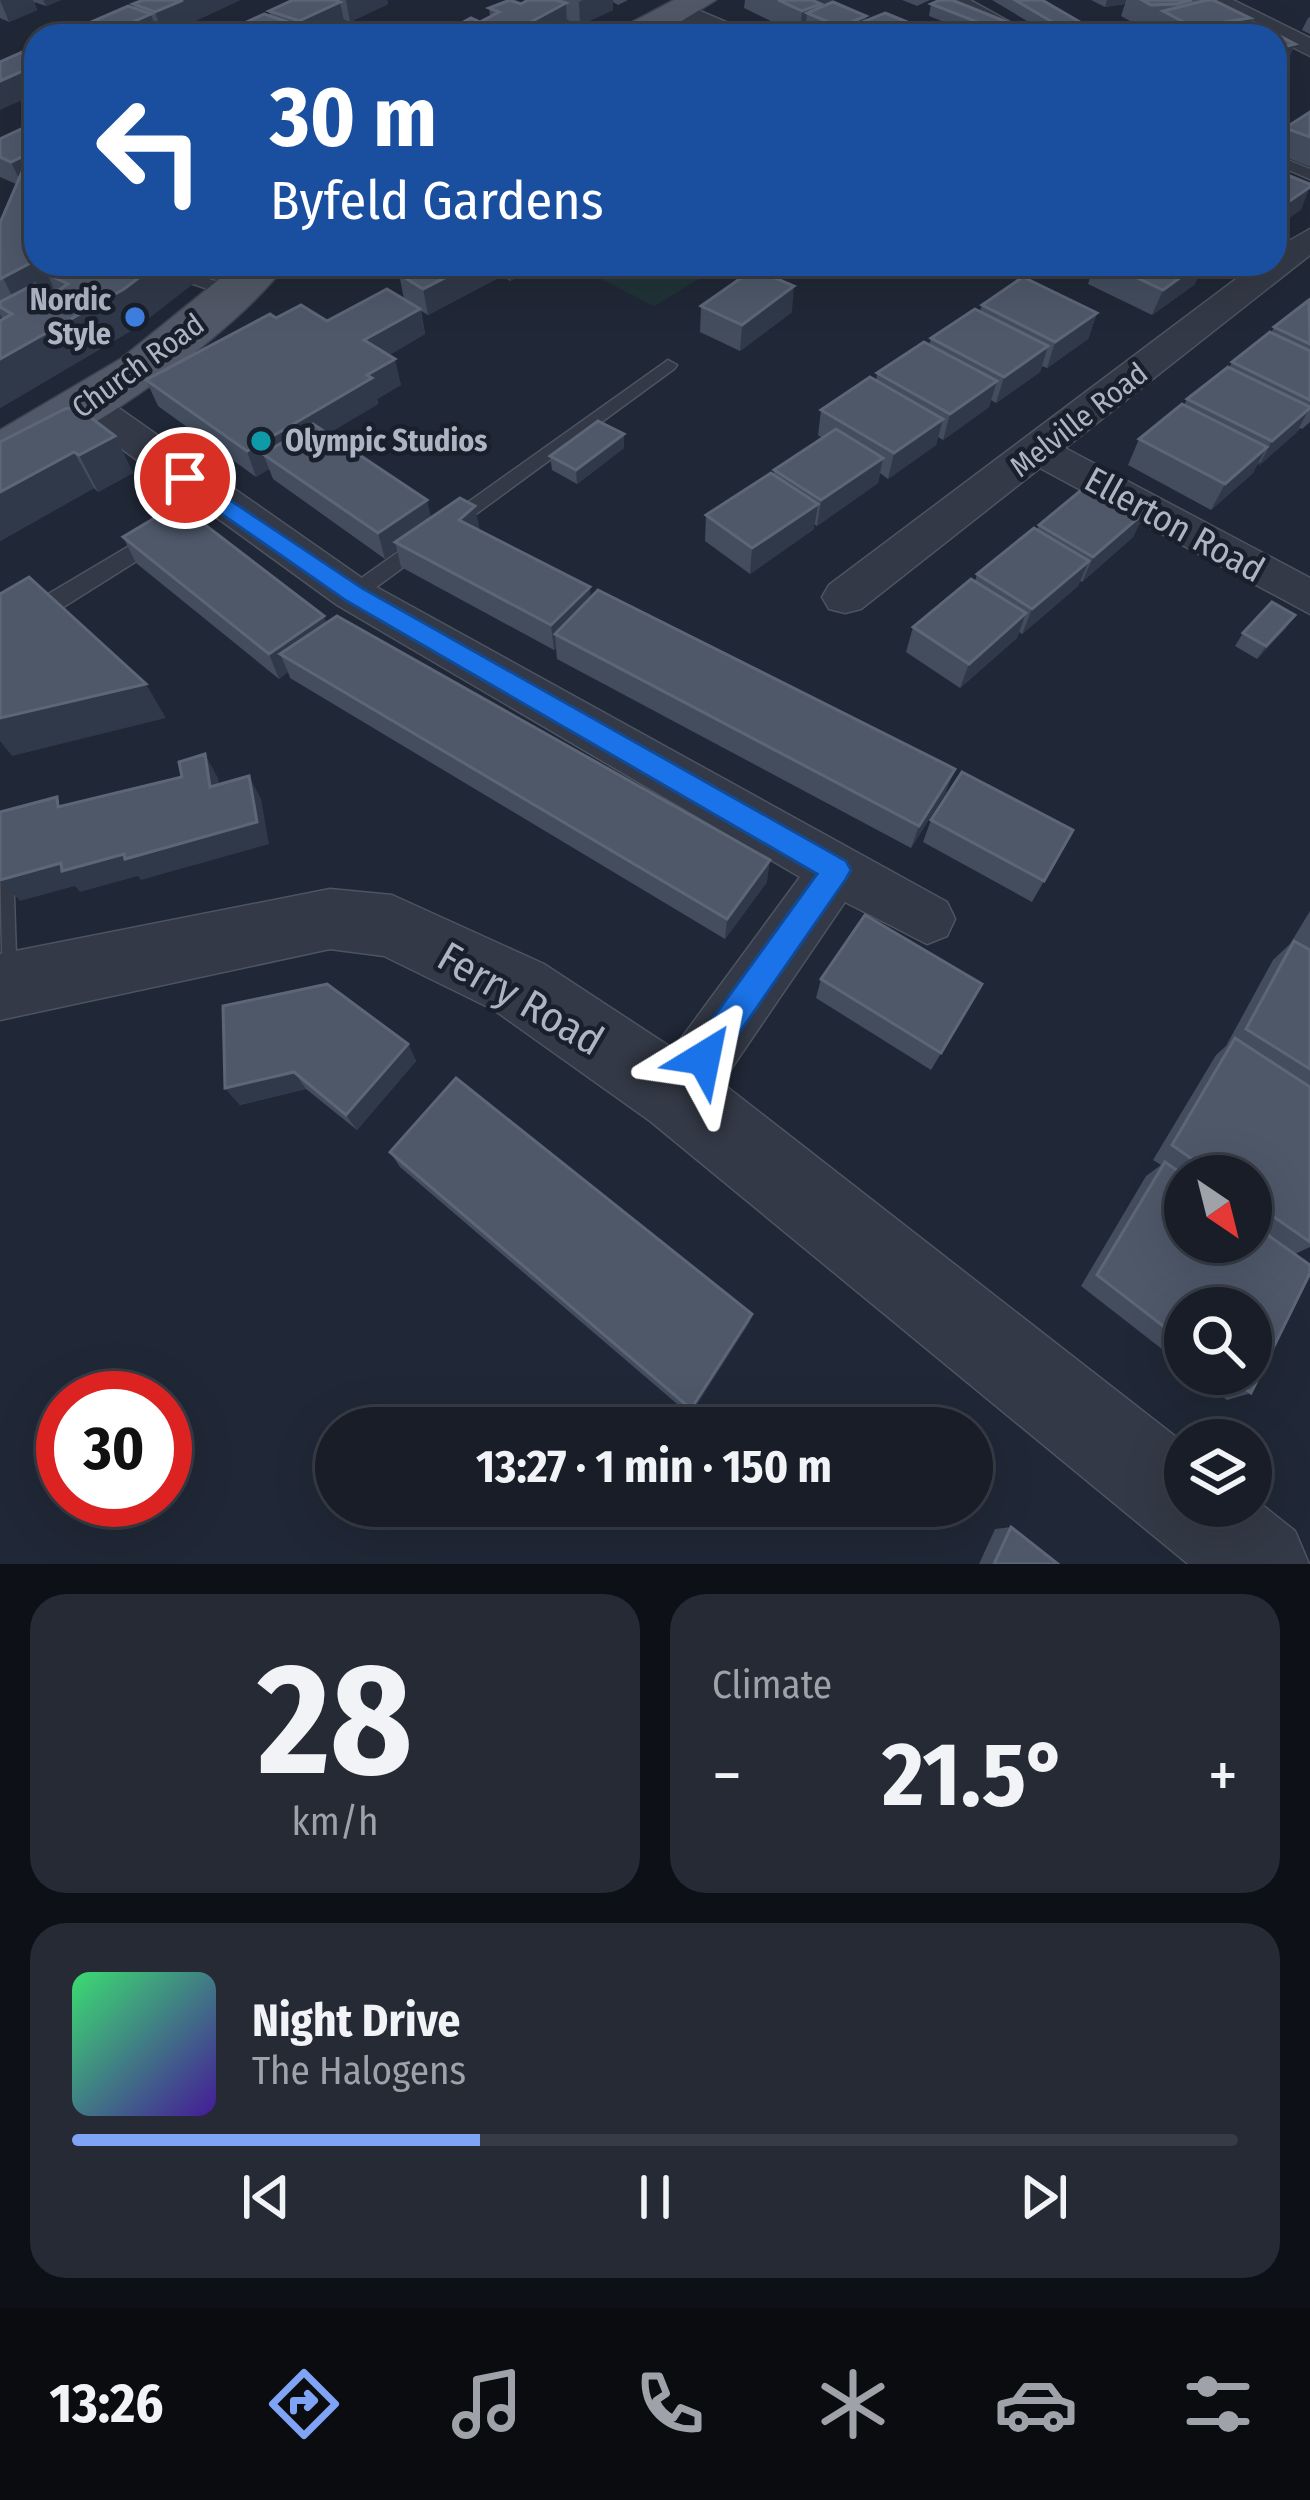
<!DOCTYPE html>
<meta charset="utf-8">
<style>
:root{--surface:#181d28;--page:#252a34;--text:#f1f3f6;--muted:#9fa2a8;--line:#363b45;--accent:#7fa4f6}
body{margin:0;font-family:"Fira Sans Condensed",sans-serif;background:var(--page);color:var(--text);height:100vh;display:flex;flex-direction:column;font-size:45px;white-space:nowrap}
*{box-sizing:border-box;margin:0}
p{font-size:39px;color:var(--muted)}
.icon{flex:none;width:66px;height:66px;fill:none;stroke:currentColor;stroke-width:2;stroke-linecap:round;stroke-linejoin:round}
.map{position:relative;height:1564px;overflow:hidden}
.panel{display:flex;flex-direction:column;gap:30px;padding:30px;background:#0d1016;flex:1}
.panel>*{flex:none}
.banner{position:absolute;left:24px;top:24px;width:1263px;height:252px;border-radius:36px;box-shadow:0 12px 48px #0002,0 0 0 3px var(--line);background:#1a4fa0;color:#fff;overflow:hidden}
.needle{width:78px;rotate:145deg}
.controls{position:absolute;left:1164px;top:1155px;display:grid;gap:24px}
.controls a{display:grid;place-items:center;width:108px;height:108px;border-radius:50%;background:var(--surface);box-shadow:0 12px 48px #0002,0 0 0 3px var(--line);font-size:60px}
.speed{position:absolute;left:36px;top:1371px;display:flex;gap:24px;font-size:60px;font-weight:700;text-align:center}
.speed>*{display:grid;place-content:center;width:156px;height:156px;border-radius:50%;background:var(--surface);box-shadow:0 12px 48px #0002,0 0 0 3px var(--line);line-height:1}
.speed .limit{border:18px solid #d22;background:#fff;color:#111}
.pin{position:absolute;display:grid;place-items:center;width:102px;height:102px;color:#fff;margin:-51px;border:6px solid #fff;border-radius:50%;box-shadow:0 3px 12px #0007}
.me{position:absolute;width:132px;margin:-66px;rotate:35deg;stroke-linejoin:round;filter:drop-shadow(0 0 9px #0008)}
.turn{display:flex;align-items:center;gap:42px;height:252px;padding:0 48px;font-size:54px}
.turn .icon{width:156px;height:156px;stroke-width:2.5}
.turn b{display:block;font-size:84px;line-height:102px}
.big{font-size:90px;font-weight:700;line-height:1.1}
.panel .card{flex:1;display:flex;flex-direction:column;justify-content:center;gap:18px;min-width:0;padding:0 42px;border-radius:36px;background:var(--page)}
.panel .dial{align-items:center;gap:0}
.dial b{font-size:156px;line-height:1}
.song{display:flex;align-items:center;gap:36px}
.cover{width:144px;height:144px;border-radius:18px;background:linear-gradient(135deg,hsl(140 70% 55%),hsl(260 70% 35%))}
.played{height:12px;border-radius:6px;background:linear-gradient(90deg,var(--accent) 35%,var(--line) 35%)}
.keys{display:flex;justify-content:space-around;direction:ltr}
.heat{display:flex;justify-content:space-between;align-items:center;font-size:66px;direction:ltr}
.panel .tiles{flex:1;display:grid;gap:30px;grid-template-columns:1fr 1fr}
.card:last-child{grid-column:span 2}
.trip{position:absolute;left:315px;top:1407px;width:678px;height:120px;border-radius:60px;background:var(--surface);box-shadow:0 12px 48px #0002,0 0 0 3px var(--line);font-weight:700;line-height:120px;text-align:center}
.dock{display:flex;height:192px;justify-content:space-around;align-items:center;background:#0a0c10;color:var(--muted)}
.dock .icon{width:84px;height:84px}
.dock .selected{color:var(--accent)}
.dock b{font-size:54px;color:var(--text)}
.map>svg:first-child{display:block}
.green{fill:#213337}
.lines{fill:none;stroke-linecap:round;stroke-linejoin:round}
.service-casing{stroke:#4d5461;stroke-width:3}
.minor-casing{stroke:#4d5461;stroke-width:3}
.tertiary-casing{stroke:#4d5461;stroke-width:3}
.primary-casing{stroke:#3c4350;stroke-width:3}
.service{fill:#333946;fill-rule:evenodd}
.minor{fill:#333946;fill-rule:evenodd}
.tertiary{fill:#333946;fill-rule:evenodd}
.primary{fill:#515867;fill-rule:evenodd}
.wall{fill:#434d5e;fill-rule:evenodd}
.shaded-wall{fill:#303949}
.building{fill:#4e5869;stroke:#5d6677;stroke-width:3}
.route{fill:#1a73e8;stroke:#114b97;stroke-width:3}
.shop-dot{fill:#3f7fe0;stroke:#191f2b;stroke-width:4.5}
.culture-dot{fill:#0f9aa8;stroke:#191f2b;stroke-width:4.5}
.labels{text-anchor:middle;stroke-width:9;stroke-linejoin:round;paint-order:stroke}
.far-poi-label{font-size:30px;font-weight:bold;fill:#adb4c3;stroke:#191f2b;text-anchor:end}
.far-street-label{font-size:30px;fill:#adb4c3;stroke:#191f2b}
.street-label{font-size:36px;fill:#adb4c3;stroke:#191f2b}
.near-street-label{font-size:42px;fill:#adb4c3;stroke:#191f2b}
</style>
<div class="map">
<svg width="1310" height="1564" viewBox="0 0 1310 1564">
<rect width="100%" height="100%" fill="#202736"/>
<polygon class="green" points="571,264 724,264 654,306"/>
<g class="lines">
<defs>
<g id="service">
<polygon points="955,0 970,0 1035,36 1019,36"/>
<polygon points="1275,155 1310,169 1310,179 1275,164"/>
<polygon points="82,264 102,264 0,323 0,311"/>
<polygon points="199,276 241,289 243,293 235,298 193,284 193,278"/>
<polygon points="668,360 677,365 674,369 360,599 346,599 342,594 346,589"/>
<polygon points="217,494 227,501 224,506 0,647 1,622"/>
<polygon points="0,856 9,859 13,867 17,985 13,994 3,998"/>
</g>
<g id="minor">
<polygon points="1200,0 1233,0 1310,38 1310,56"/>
<polygon points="681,3 745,30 749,36 714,36 672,17 668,11"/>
<polygon points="1310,229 1310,255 1065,448 1310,578 1310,614 1040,468 861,609 845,613 829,609 822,597 829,585 1256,264 1275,264 1275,249"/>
<polygon points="89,394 103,397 369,583 947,902 955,919 947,936 927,944 845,902 699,1116 677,1125 655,1116 646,1095 655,1074 800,877 337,605 75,415 70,406 75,397"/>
</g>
<polygon id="tertiary" points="330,889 392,895 544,964 704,1069 1185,1444 1185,1506 1251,1506 1251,1496 1295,1531 1309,1564 1188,1564 650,1121 494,1010 384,956 330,949 0,1020 0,954"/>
<g id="primary">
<polygon points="674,0 716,0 657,36 614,36 619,29"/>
<path d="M238 264H286C241 329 76 448 0 468V430L122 358Z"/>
</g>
</defs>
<use href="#service" class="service-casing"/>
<use href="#minor" class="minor-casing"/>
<use href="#tertiary" class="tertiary-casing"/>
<use href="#primary" class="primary-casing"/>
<use href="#service" class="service"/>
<use href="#minor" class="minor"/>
<use href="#tertiary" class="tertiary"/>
<use href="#primary" class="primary"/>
</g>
<g class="wall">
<polygon points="0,0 61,0 46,6 34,2 37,10 9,22 0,18"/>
<polygon points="143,0 240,0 163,36 157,34 158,36 59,36 134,8 133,4"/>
<polygon points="293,0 387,0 388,4 350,22 344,20 345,25 322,36 224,36 223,33 270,16 269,11"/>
<polygon points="528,0 628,0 618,5 613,2 613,10 580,25 567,20 567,26 550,36 445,36 445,32 480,22 490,16 489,8 521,4"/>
<polygon points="745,0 832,0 832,3 866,16 866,21 931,36 805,36 805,33 800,35 744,8"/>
<polygon points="902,0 930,0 917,6"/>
<polygon points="992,0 1042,0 1104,36 1052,36"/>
<polygon points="1091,0 1213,0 1250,18 1248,23 1295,44 1285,67 1275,70 1275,36 1158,36 1155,34 1157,28 1144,29 1121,16 1125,4 1105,7"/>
<polygon points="931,4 1042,36 979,36 929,16"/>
<polygon points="1310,17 1310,34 1302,30 1308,18"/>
<polygon points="1310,112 1310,167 1275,153 1285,128"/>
<path d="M36 122V264L139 326 0 408V321L3 319 0 314V223L16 184 0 177V139ZM52 284 55 292 52 293 44 289Z"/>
<polygon points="420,264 542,264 510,281 502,276 428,315 421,311 425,334 389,355 401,385 377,399 378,404 327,434 431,518 479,530 591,597 946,792 911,848 557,659 556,648 554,650 401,567 397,550 385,559 273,479 269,469 256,477 158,406 146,380 276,318 327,321 404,299 399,274"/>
<polygon points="1048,264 1204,264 1194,285 1152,315 1088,284 1094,266 1077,278"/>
<polygon points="1310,301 1310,422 1302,429 1300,428 1296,433 1256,466 1253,473 1211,510 1128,465 1139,439 1184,405 1187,399 1229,368 1232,362 1271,333 1274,327"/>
<polygon points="982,305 1097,313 1088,339 1047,368 1042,366 1040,372 996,403 991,400 989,407 943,440 938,437 936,445 888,479 880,473 878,483 817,526 814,524 814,529 750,574 705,541 706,515 774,475 774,470 822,438 818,435 821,410 876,381 877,373 929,345 931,338 980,311"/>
<polygon points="701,306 792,312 740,351 700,332"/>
<polygon points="115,436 133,473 98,492 94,488 0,541 0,442"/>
<polygon points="624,448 577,484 552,470 550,456"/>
<polygon points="1145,512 1133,537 1082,582 1080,581 1078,586 1022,634 1019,632 1017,638 960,688 906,652 913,627 975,581 977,574 1037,530 1039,525"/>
<polygon points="123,537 327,622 767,882 725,939 290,678 288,672 279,679 136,563"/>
<polygon points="1286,628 1257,659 1235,646 1243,633"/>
<polygon points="931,820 1073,830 1032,902 923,842"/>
<path d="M1310 911V1247L1295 1254 1251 1393 1227 1400 1194 1374H1251L1185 1308V1367L1081 1286 1146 1176 1161 1165 1153 1160 1216 1055 1226 1046 1273 960 1290 944ZM1185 1176H1251V1242Z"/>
<polygon points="821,979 982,984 931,1070 816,998"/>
<polygon points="408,1044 416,1061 357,1130 306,1089 240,1105 225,1088"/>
<polygon points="390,1152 752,1314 749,1323 690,1415 400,1167"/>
<polygon points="1011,1527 1058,1564 979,1564 995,1529"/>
</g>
<g class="shaded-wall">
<polygon points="0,0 33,0 37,10 9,22"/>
<polygon points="43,0 61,0 46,6"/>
<polygon points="183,0 240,0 163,36 155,12"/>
<polygon points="346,0 387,0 388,4 350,22"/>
<polygon points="583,0 613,0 613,10 580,25 579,2"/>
<polygon points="808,0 832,0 831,6 807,13 805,33 800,35 802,11"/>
<polygon points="1107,0 1126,0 1125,4 1105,7"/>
<polygon points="340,2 345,25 322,36 302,36 299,21"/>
<polygon points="566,3 567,26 550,36 505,36"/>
<polygon points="151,14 158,36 101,36"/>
<polygon points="866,16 864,36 845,29 844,36 839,36 840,27"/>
<polygon points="1250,18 1243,36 1207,34 1207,36 1190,36 1193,27"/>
<polygon points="294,24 297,36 268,36"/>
<polygon points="1295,44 1285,67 1275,70 1275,49"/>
<polygon points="36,65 36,94 0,110 0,81"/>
<polygon points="36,150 36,181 23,187 11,162"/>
<polygon points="1310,187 1301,210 1275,228 1275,211"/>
<polygon points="36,260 36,264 68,264 47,274 52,284 16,304 3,278"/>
<polygon points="157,264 219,264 139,326 0,408 0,359"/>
<polygon points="472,264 501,264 502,276 428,315 423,289"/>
<polygon points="509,264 542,264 510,281"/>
<polygon points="1082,264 1095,264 1077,278"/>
<polygon points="1199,264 1204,264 1194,285 1152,315 1163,290"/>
<polygon points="794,286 792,312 740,351 742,325"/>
<polygon points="420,309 425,334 371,366 364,340"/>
<polygon points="1097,313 1088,339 1047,368 1055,342"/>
<polygon points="1048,346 1040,372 996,403 1004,377"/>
<polygon points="395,359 401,385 377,399 378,404 278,464 263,454 269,469 256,477 247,451"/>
<polygon points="997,381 989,407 943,440 950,414"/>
<polygon points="1310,408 1296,433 1258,467 1272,441"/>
<polygon points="943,419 936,445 888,479 894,453"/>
<polygon points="624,434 624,448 577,484 576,470"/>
<polygon points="115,436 133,473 98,492 79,455"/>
<polygon points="1267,447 1253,473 1211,510 1225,484"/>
<polygon points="74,452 94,488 0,541 0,492"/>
<polygon points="883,458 878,483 817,526 821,500"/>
<polygon points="427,500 433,526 395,542 397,550 385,559 378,533"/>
<polygon points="818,504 814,529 750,574 752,548"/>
<polygon points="475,506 480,531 459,520"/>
<polygon points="1145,512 1133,537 1082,582 1093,557"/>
<polygon points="1089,561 1078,586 1022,634 1032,609"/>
<polygon points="590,587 592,612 555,634 556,648 554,650 551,625"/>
<polygon points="1026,613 1017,638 960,688 969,664"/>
<polygon points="1295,615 1286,628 1257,659 1266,646"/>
<polygon points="324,616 333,640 280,654 288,672 279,679 269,654"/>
<polygon points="146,684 166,718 12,756 0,741 0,718"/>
<polygon points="205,754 218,778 223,810 210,787"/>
<polygon points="955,769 946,792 911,848 919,826"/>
<polygon points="249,776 261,799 269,844 141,880 138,876 80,892 75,886 20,901 0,880"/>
<polygon points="770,860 767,882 725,939 727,919"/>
<polygon points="408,1044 416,1061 357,1130 346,1115"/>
<polygon points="294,1072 306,1089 240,1105 225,1088"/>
<polygon points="752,1314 749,1323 690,1415 691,1409"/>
</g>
<g class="building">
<polygon points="143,0 183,0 155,12 133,4"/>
<polygon points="293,0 335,0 340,2 299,21 269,11"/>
<polygon points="510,0 521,4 528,0 556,0 566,3 505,36 456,36 445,32 471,18 480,22 499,12 489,8"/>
<polygon points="778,0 812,0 821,4 802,11"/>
<polygon points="940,0 952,0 1042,36 1013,36 931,4"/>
<polygon points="1015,0 1042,0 1104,36 1076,36"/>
<polygon points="1142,0 1192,0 1177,4 1151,5"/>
<polygon points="1207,0 1213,0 1250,18 1193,27 1163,11"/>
<polygon points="833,2 866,16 840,27 807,13"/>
<polygon points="128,6 151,14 101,36 59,36"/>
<polygon points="885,13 932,32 923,36 860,36 845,29"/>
<polygon points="264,14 294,24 268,36 232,36 223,33"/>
<polygon points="1253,22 1295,44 1275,49 1275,36 1211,36 1207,34"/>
<polygon points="36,46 36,65 0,81 0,62"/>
<polygon points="1310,112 1310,137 1285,128"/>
<polygon points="36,122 36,150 11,162 0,157 0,139"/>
<polygon points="36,168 36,260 0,279 0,223 22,172"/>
<polygon points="1275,170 1310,184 1310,187 1275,211"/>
<polygon points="63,264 157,264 124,289 0,359 0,321 12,314 0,307 0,302 35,284 52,293 62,288 68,284 47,274"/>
<polygon points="420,264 472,264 423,289 399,274"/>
<polygon points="1108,264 1199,264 1163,290"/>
<polygon points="754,269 794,286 742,325 701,306"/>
<polygon points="1023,277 1097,313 1055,342 982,305"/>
<polygon points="387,289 420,309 364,340 395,359 367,375 372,378 247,451 146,380 270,314 276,318 301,305 327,321"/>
<polygon points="1309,300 1310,344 1274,327"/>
<polygon points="975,309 1048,346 1004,377 931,338"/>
<polygon points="1270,332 1310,351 1310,400 1232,362"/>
<polygon points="924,342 997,381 950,414 877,373"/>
<polygon points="1228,367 1310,407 1310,408 1272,441 1187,399"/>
<polygon points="870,377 943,419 894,453 821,410"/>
<polygon points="1182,404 1267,447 1225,484 1139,439"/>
<polygon points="77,407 115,436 79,455 74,452 0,492 0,442 65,409"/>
<polygon points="598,421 624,434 576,470 550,456"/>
<polygon points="313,424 427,500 378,533 263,454"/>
<polygon points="836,429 883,458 821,500 774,470"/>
<polygon points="771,473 818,504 752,548 706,515"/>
<polygon points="1091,482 1145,512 1093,557 1039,525"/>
<polygon points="460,498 475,506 459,520 590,587 551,625 395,542"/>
<polygon points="178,504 324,616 269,654 123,537"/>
<polygon points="1034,528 1089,561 1032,609 977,574"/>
<polygon points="29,577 146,684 0,718 0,594"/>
<polygon points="971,579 1026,613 969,664 913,627"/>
<polygon points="598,590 955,769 919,826 555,634"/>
<polygon points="1272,602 1295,615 1266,646 1243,633"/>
<polygon points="337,616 770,860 727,919 280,654"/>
<polygon points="205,754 210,787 249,776 257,822 125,859 124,854 62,871 61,863 0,880 0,812 57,797 58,807 182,777 179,762"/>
<polygon points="962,772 1073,830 1044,881 931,820"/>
<polygon points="865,915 982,984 941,1053 821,979"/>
<polygon points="1294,941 1310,950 1310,1069 1246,1029"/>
<polygon points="327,984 408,1044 346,1115 294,1072 225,1088 223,1006"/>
<polygon points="1235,1038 1310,1087 1310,1242 1251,1201 1251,1176 1216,1176 1172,1145"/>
<polygon points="456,1078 752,1314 691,1409 390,1152"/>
<polygon points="1165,1162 1185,1176 1185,1242 1251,1242 1251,1223 1310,1265 1310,1273 1251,1393 1226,1374 1251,1374 1251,1308 1185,1308 1185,1343 1097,1275"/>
<polygon points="1011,1527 1058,1564 994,1564"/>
</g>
<polygon class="route" points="185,470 362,588 846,861 851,870 846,879 715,1068 704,1073 692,1068 688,1058 692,1047 817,874 345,600 177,483 177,472"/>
<circle class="shop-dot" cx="135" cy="317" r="12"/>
<circle class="culture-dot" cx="261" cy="441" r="12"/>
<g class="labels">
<g class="far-poi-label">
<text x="111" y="310">Nordic<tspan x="111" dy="34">Style</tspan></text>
<text x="285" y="451" text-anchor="start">Olympic Studios</text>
</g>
<g class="far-street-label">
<text transform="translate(138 366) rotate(-36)" y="10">Church Road</text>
<text transform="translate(1079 420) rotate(-38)" y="10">Melville Road</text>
</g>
<g class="street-label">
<text transform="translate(1175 524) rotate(29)" y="13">Ellerton Road</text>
</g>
<g class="near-street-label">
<text transform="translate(521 998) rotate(30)" y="15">Ferry Road</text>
</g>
</g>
</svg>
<div class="controls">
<a><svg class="needle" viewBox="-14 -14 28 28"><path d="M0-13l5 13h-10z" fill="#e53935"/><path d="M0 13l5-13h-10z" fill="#9fa2a8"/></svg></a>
<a><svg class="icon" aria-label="search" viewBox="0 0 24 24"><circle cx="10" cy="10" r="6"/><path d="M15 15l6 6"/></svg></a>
<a><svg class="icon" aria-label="layers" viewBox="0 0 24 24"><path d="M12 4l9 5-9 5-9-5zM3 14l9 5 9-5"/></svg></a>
</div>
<div class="speed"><div class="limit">30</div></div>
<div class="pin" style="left:185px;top:478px;background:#d93025"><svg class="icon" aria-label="arrive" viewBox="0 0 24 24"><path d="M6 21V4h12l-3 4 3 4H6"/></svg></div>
<svg class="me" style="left:704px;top:1058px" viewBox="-20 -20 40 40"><path d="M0-17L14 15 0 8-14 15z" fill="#1a73e8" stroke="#fff" stroke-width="4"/></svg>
<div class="trip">13:27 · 1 min · 150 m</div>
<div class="banner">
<div class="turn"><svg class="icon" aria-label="left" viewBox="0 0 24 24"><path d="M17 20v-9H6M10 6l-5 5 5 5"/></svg><div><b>30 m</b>Byfeld Gardens</div></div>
</div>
</div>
<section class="panel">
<div class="tiles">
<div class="card dial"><b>28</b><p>km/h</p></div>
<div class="card"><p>Climate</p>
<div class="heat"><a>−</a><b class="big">21.5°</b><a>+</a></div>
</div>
<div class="card">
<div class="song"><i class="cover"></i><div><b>Night Drive</b><p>The Halogens</p></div></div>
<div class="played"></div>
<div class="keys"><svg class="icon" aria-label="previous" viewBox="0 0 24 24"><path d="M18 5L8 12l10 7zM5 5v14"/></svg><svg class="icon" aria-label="pause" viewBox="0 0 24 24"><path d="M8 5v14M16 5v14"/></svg><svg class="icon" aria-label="next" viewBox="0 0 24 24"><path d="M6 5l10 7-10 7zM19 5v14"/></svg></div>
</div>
</div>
</section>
<nav class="dock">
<b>13:26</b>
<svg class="icon selected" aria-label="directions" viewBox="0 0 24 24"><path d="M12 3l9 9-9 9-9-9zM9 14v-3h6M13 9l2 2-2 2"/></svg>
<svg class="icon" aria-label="music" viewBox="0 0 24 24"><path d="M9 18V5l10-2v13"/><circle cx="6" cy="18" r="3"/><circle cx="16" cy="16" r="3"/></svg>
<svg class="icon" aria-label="phone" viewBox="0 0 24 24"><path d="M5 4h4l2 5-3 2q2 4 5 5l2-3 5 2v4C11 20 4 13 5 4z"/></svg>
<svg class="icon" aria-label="climate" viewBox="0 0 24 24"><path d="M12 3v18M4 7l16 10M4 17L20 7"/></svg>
<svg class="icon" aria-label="car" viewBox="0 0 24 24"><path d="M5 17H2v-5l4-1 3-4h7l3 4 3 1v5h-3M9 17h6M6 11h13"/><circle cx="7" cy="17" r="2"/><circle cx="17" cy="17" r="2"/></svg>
<svg class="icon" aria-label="filters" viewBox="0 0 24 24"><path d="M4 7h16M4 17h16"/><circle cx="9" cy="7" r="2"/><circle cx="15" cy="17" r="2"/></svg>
</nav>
